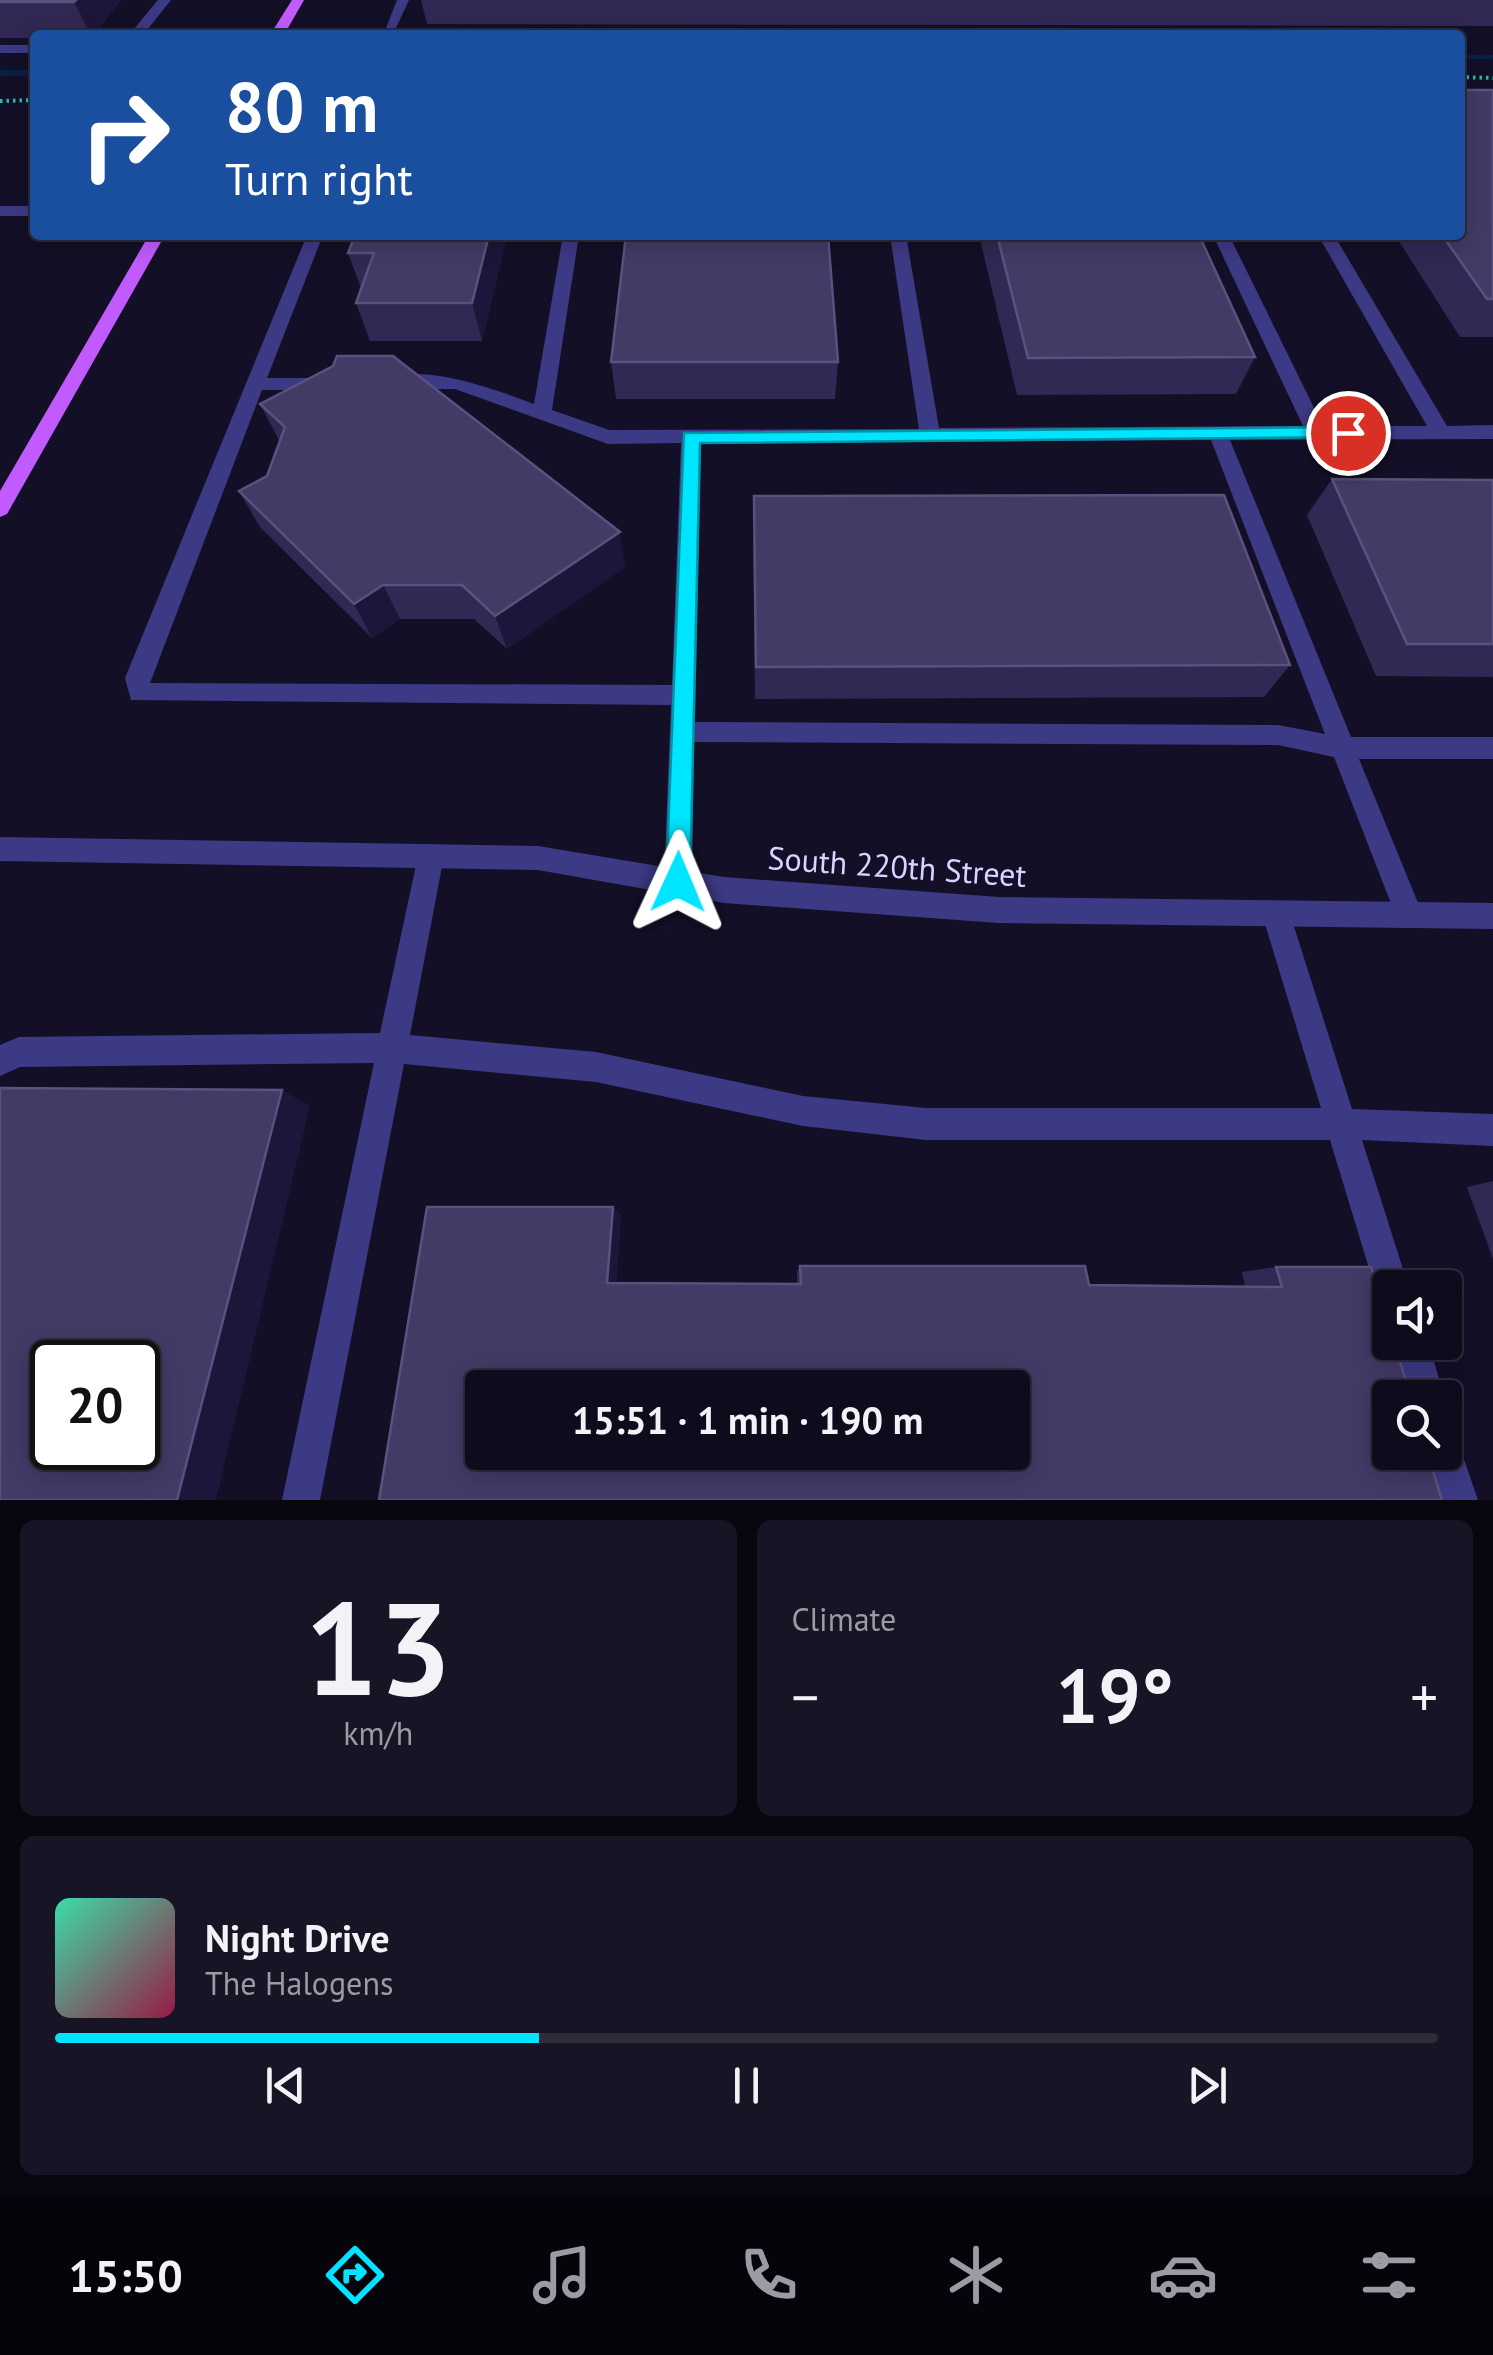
<!DOCTYPE html>
<meta charset="utf-8">
<style>
:root{--surface:#0e0b1c;--page:#171425;--text:#f1f3f6;--muted:#9b9ba3;--line:#2e2b3b;--accent:#00e5ff}
body{margin:0;font-family:"PT Sans",sans-serif;background:var(--page);color:var(--text);height:100vh;display:flex;flex-direction:column;font-size:38px;white-space:nowrap}
*{box-sizing:border-box;margin:0}
p{font-size:32px;color:var(--muted)}
.icon{flex:none;width:55px;height:55px;fill:none;stroke:currentColor;stroke-width:2;stroke-linecap:round;stroke-linejoin:round}
.map{position:relative;height:1500px;overflow:hidden}
.details{display:flex;flex-direction:column;gap:20px;padding:20px;background:#08060f;flex:1}
.details>*{flex:none}
.top-card{position:absolute;left:30px;top:30px;width:1435px;height:210px;border-radius:10px;box-shadow:0 5px 25px #0003,0 0 0 2px var(--line);background:#1a4fa0;color:#fff;overflow:hidden}
.tools{position:absolute;left:1372px;top:1270px;display:grid;gap:20px}
.tools a{display:grid;place-items:center;width:90px;height:90px;border-radius:10px;background:var(--surface);box-shadow:0 5px 25px #0003,0 0 0 2px var(--line);font-size:50px}
.speed{position:absolute;left:30px;top:1340px;display:flex;gap:20px;font-size:50px;font-weight:700;text-align:center}
.speed>*{display:grid;place-content:center;width:130px;height:130px;border-radius:50%;background:var(--surface);box-shadow:0 5px 25px #0003,0 0 0 2px var(--line);line-height:1}
.speed .limit{border:5px solid #111;border-radius:15px;background:#fff;color:#111}
.pin{position:absolute;display:grid;place-items:center;width:85px;height:85px;color:#fff;margin:-42px;border:5px solid #fff;border-radius:50%;box-shadow:0 2px 10px #0007}
.me{position:absolute;width:110px;margin:-55px;rotate:1deg;stroke-linejoin:round;filter:drop-shadow(0 0 8px #0008)}
.turn{display:flex;align-items:center;gap:35px;height:210px;padding:0 30px;font-size:45px}
.turn .icon{width:130px;height:130px;stroke-width:2.5}
.turn b{display:block;font-size:70px;line-height:85px}
.big{font-size:75px;font-weight:600;line-height:1.1}
.details .widget{flex:1;display:flex;flex-direction:column;justify-content:center;gap:15px;min-width:0;padding:0 35px;border-radius:15px;background:var(--page)}
.details .dial{align-items:center;gap:0}
.dial b{font-size:130px;line-height:1}
.song{display:flex;align-items:center;gap:30px}
.cover{width:120px;height:120px;border-radius:15px;background:linear-gradient(135deg,hsl(160 70% 55%),hsl(340 70% 35%))}
.played{height:10px;border-radius:5px;background:linear-gradient(90deg,var(--accent) 35%,var(--line) 35%)}
.keys{display:flex;justify-content:space-around;direction:ltr}
.heat{display:flex;justify-content:space-between;align-items:center;font-size:55px;direction:ltr}
.details .tiles{flex:1;display:grid;gap:20px;grid-template-columns:1fr 1fr}
.widget:last-child{grid-column:span 2}
.trip{position:absolute;left:465px;top:1370px;width:565px;height:100px;border-radius:10px;background:var(--surface);box-shadow:0 5px 25px #0003,0 0 0 2px var(--line);font-weight:600;line-height:100px;text-align:center}
.tab-bar{display:flex;height:160px;justify-content:space-around;align-items:center;background:#06040b;color:var(--muted)}
.tab-bar .icon{width:70px;height:70px}
.tab-bar .selected{color:var(--accent)}
.tab-bar b{font-size:45px;color:var(--text)}
.map>svg:first-child{display:block}
.lines{fill:none;stroke-linecap:round;stroke-linejoin:round}
.stream{fill:#0a1f44;fill-rule:evenodd}
.path{stroke:#2fb8b0;stroke-width:4;stroke-dasharray:2.5 4;stroke-linecap:butt}
.lane{fill:#3d3a85;fill-rule:evenodd}
.street{fill:#3d3a85;fill-rule:evenodd}
.primary{fill:#c25bff;fill-rule:evenodd}
.wall{fill:#312854}
.shaded-wall{fill:#1d163a}
.building{fill:#433a66;stroke:#5a527e;stroke-width:2.5;fill-rule:evenodd}
.route{fill:#00e5ff;stroke:#0095a6;stroke-width:2.5}
.labels{text-anchor:middle;stroke-width:10;stroke-linejoin:round;paint-order:stroke}
.street-label{font-size:32px;fill:#d9d4ff;stroke:#130f26}
</style>
<div class="map">
<svg width="1493" height="1500" viewBox="0 0 1493 1500">
<rect width="100%" height="100%" fill="#130f26"/>
<g class="lines">
<g class="stream">
<rect x="1460" y="55" width="33" height="4"/>
<rect x="0" y="70" width="35" height="6"/>
</g>
<g class="path">
<polyline points="1460,77 1493,78"/>
<polyline points="0,101 35,100"/>
</g>
<g class="lane">
<polygon points="158,0 171,0 143,35 129,35"/>
<polygon points="397,0 409,0 396,28 386,28"/>
<rect x="0" y="45" width="35" height="8"/>
<rect x="0" y="206" width="35" height="10"/>
<path d="M307 235H323L267 378H330L340 384 330 390H262L150 683 672 685 681 443 608 444 455 389H395L386 383C413 358 502 392 534 404L563 235H579L552 410 609 430 919 429 890 235H906L939 428 1303 426 1213 235H1229L1323 426H1427L1318 235H1334L1447 426 1493 425V439L1230 440 1351 737H1493V759H1359L1423 915 1419 924 1409 928 1399 924 1334 757 1278 745 694 742 692 881 688 890 678 893 668 890 664 881 671 705 131 700 125 678ZM1211 440 1325 734 1278 725 695 722 701 443Z"/>
<polygon points="431,844 440,847 444,856 410,1035 596,1052 803,1096 926,1108 1321,1108 1262,914 1266,905 1276,901 1286,905 1290,914 1352,1109 1493,1114 1493,1146 1362,1140 1409,1288 1390,1288 1390,1304 1380,1300 1375,1288 1330,1140 926,1140 803,1126 596,1082 404,1064 320,1500 282,1500 374,1063 20,1067 0,1076 0,1045 19,1037 380,1033 418,856 422,847"/>
<polygon points="1393,1342 1428,1342 1445,1398 1409,1398"/>
<polygon points="1445,1434 1457,1439 1478,1500 1440,1500 1426,1452 1445,1452"/>
</g>
<polygon class="street" points="0,837 538,846 724,877 999,897 1493,903 1493,929 999,923 724,903 538,870 0,861"/>
<g class="primary">
<polygon points="292,0 304,0 284,35 270,35"/>
<polygon points="149,235 165,235 7,514 0,517 0,491"/>
</g>
</g>
<g class="wall">
<polygon points="0,0 121,0 94,35 35,35 35,38 0,38"/>
<polygon points="421,0 1493,0 1493,26 427,24"/>
<polygon points="1493,90 1493,337 1460,337 1395,235 1460,235"/>
<polygon points="354,235 507,235 482,341 370,341 356,303 361,288 348,253"/>
<polygon points="979,235 1199,235 1255,357 1236,394 1017,395"/>
<polygon points="611,362 838,362 835,399 616,399"/>
<polygon points="260,404 625,567 507,649 474,619 400,619 372,638 260,527 239,491 267,476 280,442"/>
<polygon points="1332,479 1493,480 1493,677 1376,676 1307,515"/>
<polygon points="753,531 1290,665 1264,697 755,699"/>
<polygon points="1493,1181 1493,1259 1467,1187"/>
<polygon points="613,1207 621,1216 616,1283 797,1284 797,1271 800,1266 1089,1285 1245,1287 1242,1272 1276,1267 1371,1267 379,1500"/>
</g>
<g class="shaded-wall">
<polygon points="76,0 121,0 94,35 91,35 74,2"/>
<polygon points="489,235 507,235 482,341 472,303"/>
<polygon points="620,532 625,567 507,649 495,616"/>
<polygon points="383,585 400,619 372,638 354,604"/>
<polygon points="282,1090 310,1106 216,1500 177,1500"/>
<polygon points="613,1207 621,1216 616,1287 607,1283"/>
</g>
<g class="building">
<polygon points="0,0 76,0 74,2 0,2"/>
<polygon points="1460,90 1493,90 1493,299 1487,299 1442,235 1460,235"/>
<polygon points="355,235 489,235 472,303 356,303 374,253 348,253"/>
<polygon points="626,235 828,235 838,362 611,362"/>
<polygon points="997,235 1199,235 1255,357 1028,358"/>
<polygon points="337,356 393,356 620,532 495,616 462,585 383,585 354,604 239,491 267,476 285,427 260,404 333,366"/>
<polygon points="1332,479 1493,480 1493,644 1407,644"/>
<polygon points="1224,495 1290,665 756,667 754,496"/>
<path d="M0 1088 282 1090 177 1500H0ZM52 1362H138V1448H52Z"/>
<path d="M427 1207H613L607 1283 801 1284 800 1266H1085L1089 1285 1282 1287 1276 1267H1371L1390 1329V1342H1394L1411 1398H1390V1452H1427L1442 1500H379ZM482 1388H1012V1452H482Z"/>
</g>
<polygon class="route" points="1348,427 1357,433 1354,437 700,443 690,882 687,890 678,893 669,890 666,882 684,433"/>
<g class="labels">
<g class="street-label">
<text transform="translate(897 867) rotate(4)" y="11">South 220th Street</text>
</g>
</g>
</svg>
<div class="tools">
<a><svg class="icon" aria-label="sound" viewBox="0 0 24 24"><path d="M4 9h4l5-4v14l-5-4H4zM17 9q2 3 0 6"/></svg></a>
<a><svg class="icon" aria-label="search" viewBox="0 0 24 24"><circle cx="10" cy="10" r="6"/><path d="M15 15l6 6"/></svg></a>
</div>
<div class="speed"><div class="limit">20</div></div>
<div class="pin" style="left:1348px;top:433px;background:#d93025"><svg class="icon" aria-label="arrive" viewBox="0 0 24 24"><path d="M6 21V4h12l-3 4 3 4H6"/></svg></div>
<svg class="me" style="left:678px;top:882px" viewBox="-20 -20 40 40"><path d="M0-17L14 15 0 8-14 15z" fill="#00e5ff" stroke="#fff" stroke-width="4"/></svg>
<div class="trip">15:51 · 1 min · 190 m</div>
<div class="top-card">
<div class="turn"><svg class="icon" aria-label="right" viewBox="0 0 24 24"><path d="M7 20v-9h11M14 6l5 5-5 5"/></svg><div><b>80 m</b>Turn right</div></div>
</div>
</div>
<section class="details">
<div class="tiles">
<div class="widget dial"><b>13</b><p>km/h</p></div>
<div class="widget"><p>Climate</p>
<div class="heat"><a>−</a><b class="big">19°</b><a>+</a></div>
</div>
<div class="widget">
<div class="song"><i class="cover"></i><div><b>Night Drive</b><p>The Halogens</p></div></div>
<div class="played"></div>
<div class="keys"><svg class="icon" aria-label="previous" viewBox="0 0 24 24"><path d="M18 5L8 12l10 7zM5 5v14"/></svg><svg class="icon" aria-label="pause" viewBox="0 0 24 24"><path d="M8 5v14M16 5v14"/></svg><svg class="icon" aria-label="next" viewBox="0 0 24 24"><path d="M6 5l10 7-10 7zM19 5v14"/></svg></div>
</div>
</div>
</section>
<nav class="tab-bar">
<b>15:50</b>
<svg class="icon selected" aria-label="directions" viewBox="0 0 24 24"><path d="M12 3l9 9-9 9-9-9zM9 14v-3h6M13 9l2 2-2 2"/></svg>
<svg class="icon" aria-label="music" viewBox="0 0 24 24"><path d="M9 18V5l10-2v13"/><circle cx="6" cy="18" r="3"/><circle cx="16" cy="16" r="3"/></svg>
<svg class="icon" aria-label="phone" viewBox="0 0 24 24"><path d="M5 4h4l2 5-3 2q2 4 5 5l2-3 5 2v4C11 20 4 13 5 4z"/></svg>
<svg class="icon" aria-label="climate" viewBox="0 0 24 24"><path d="M12 3v18M4 7l16 10M4 17L20 7"/></svg>
<svg class="icon" aria-label="car" viewBox="0 0 24 24"><path d="M5 17H2v-5l4-1 3-4h7l3 4 3 1v5h-3M9 17h6M6 11h13"/><circle cx="7" cy="17" r="2"/><circle cx="17" cy="17" r="2"/></svg>
<svg class="icon" aria-label="filters" viewBox="0 0 24 24"><path d="M4 7h16M4 17h16"/><circle cx="9" cy="7" r="2"/><circle cx="15" cy="17" r="2"/></svg>
</nav>
